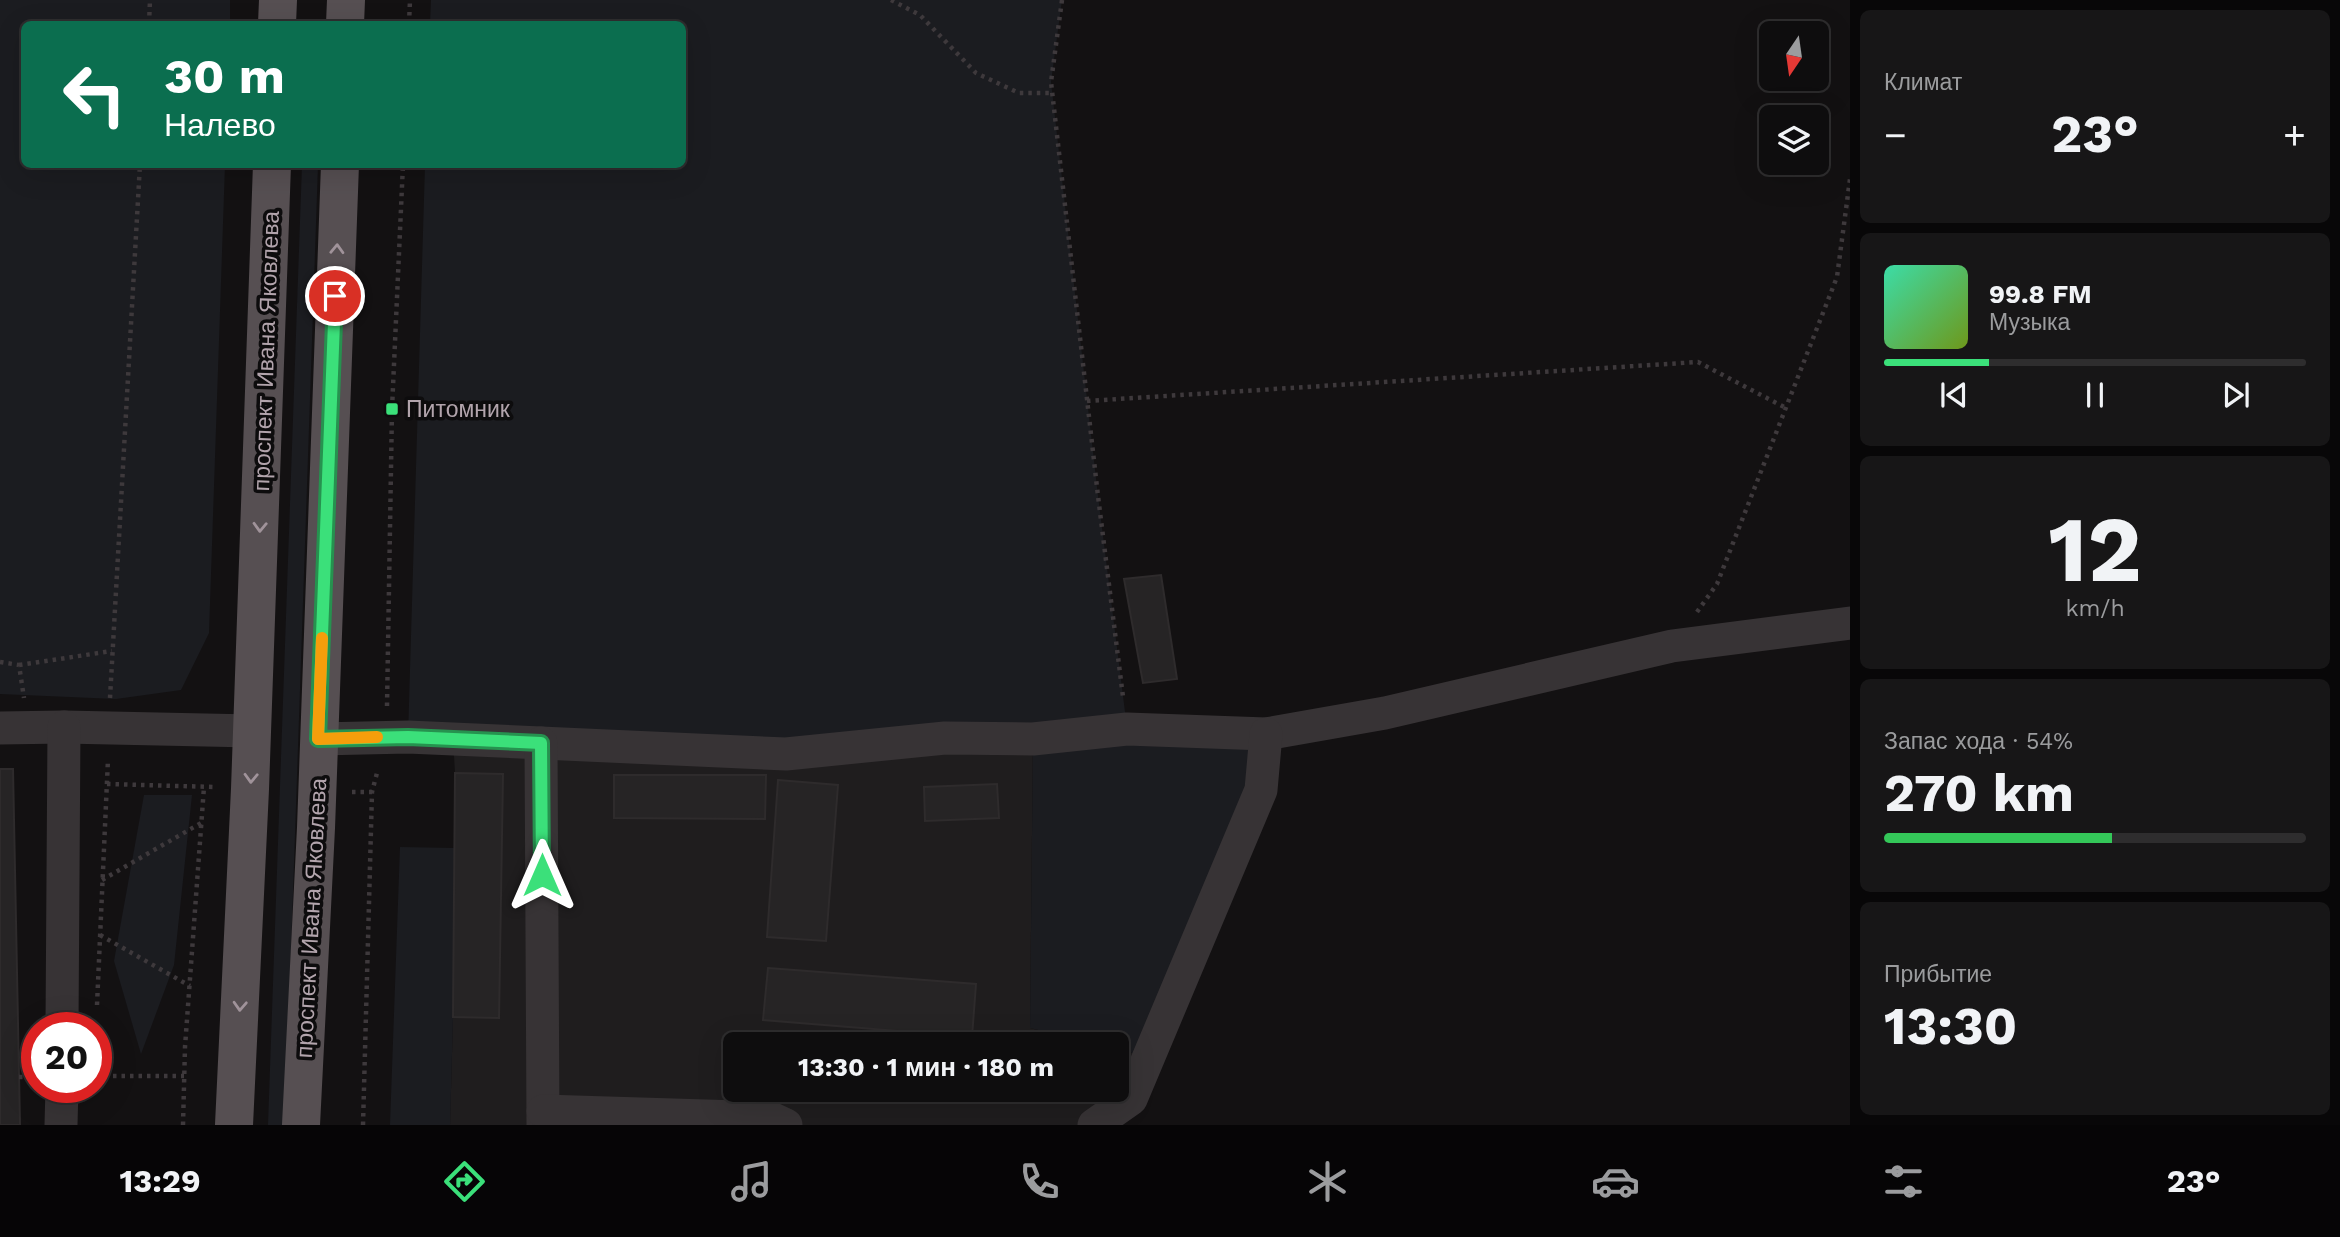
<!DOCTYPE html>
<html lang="ru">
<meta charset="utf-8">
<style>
:root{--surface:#0e0d0e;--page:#171617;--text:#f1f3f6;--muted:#9b9c9e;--line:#2e2d2e;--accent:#3be07a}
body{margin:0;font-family:"Work Sans",sans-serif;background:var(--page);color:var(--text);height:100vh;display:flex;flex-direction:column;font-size:26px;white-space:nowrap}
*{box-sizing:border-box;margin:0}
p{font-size:23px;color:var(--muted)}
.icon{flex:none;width:38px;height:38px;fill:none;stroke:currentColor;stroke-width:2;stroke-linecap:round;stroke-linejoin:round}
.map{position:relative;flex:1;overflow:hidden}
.drawer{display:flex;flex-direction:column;gap:10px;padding:10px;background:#080708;width:490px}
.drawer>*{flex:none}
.guide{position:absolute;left:21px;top:21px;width:665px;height:147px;border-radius:10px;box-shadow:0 7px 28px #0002,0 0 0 2px var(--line);background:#0b6e4f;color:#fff;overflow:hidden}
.needle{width:46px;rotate:193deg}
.tools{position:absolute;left:1759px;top:21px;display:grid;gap:14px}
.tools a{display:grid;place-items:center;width:70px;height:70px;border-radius:10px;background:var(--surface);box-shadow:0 7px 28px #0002,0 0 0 2px var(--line);font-size:35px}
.speed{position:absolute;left:21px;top:1012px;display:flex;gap:14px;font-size:35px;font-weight:700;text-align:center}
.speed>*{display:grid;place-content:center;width:91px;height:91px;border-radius:50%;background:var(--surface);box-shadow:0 7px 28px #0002,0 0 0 2px var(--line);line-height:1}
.speed .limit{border:10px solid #d22;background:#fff;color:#111}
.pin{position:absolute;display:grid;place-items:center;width:60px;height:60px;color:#fff;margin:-30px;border:4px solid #fff;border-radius:50%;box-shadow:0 2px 7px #0007}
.me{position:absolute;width:77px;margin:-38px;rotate:0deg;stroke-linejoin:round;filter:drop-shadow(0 0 5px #0008)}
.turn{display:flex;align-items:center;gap:24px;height:147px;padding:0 28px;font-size:32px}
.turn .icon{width:91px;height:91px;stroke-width:2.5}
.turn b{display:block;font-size:49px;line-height:60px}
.big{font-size:52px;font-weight:700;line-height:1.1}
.drawer .tile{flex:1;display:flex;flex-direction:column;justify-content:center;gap:10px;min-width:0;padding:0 24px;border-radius:10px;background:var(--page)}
.drawer .dial{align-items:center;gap:0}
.dial b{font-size:91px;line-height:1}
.song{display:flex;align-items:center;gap:21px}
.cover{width:84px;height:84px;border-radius:10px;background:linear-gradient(135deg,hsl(160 70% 55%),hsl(80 70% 35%))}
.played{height:7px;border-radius:4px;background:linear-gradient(90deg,var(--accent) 25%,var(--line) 25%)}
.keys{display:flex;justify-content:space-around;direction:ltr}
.heat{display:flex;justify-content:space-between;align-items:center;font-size:38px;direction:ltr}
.charge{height:10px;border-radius:5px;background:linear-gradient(90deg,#34c759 54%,var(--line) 0)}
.trip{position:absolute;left:723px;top:1032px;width:406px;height:70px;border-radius:10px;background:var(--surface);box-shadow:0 7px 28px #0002,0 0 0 2px var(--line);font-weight:700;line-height:70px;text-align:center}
.tabs{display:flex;height:112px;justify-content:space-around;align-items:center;background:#060506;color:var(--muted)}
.tabs .icon{width:49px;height:49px}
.tabs .current{color:var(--accent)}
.tabs b{font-size:32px;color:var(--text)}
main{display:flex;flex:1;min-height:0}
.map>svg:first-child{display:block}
.built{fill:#1f1d1e}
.green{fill:#1b1c20}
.building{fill:#262425;stroke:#2e2b2c;stroke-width:2}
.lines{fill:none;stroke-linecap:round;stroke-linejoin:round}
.path{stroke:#3e393c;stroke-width:4.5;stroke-dasharray:3.5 5;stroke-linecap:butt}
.minor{stroke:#373335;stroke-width:33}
.major{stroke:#564f52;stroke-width:38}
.oneway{stroke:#a0939a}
.route-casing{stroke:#26924f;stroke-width:18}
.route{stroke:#3be07a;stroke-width:12}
.slow{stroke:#f59e0b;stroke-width:12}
.poi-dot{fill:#3be07a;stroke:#0d0c0d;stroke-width:2.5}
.labels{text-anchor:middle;stroke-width:7;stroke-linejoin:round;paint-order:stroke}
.street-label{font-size:23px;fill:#b2a4ac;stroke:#0d0c0d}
.poi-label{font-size:23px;fill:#b2a4ac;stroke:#0d0c0d;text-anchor:start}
</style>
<main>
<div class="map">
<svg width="1850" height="1125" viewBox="0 0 1850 1125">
<rect width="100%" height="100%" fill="#131112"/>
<polygon class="built" points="453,739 1033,739 1030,1028 1099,1045 735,1045 735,1090 1116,1090 1117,1049 1149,1057 1094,1125 450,1125 453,1017 499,1018 503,775 455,773"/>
<g class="green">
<polygon points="0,0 230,0 230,24 24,24 24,164 225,165 209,633 181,690 116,699 0,694"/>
<polygon points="431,0 1062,0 1051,82 1098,496 1127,728 1266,734 1149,1057 1117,1049 1116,1045 1099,1045 1030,1028 1033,739 408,737 425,165 682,164 682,24 430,24"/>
<polygon points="302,165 318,165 285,1125 268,1125"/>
<polygon points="144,795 192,795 174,965 141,1054 114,961"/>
<polygon points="400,847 454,848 453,1017 450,1125 390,1125"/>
</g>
<g class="building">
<polygon points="1161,575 1177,679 1143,683 1124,579"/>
<polygon points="0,769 13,769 20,1125 0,1125"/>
<polygon points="455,773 503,774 499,1018 453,1017"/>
<polygon points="614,775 766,775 765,819 614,818"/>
<polygon points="778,780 838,785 826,941 767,937"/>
<polygon points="997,784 999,818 925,821 924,787"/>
<polygon points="768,968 976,984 972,1037 763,1020"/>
</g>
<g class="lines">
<g class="path">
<polyline points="891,0 920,15 976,73 1019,93 1053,93"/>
<polyline points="1062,0 1051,82 1098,496 1123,697"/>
<polyline points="149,24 150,0"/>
<polyline points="409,24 410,0"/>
<polyline points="1087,401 1698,362 1786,408"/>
<polyline points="1697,612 1717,584 1837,277 1850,179"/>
<polyline points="0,662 19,665 24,698"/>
<polyline points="19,665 112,651"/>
<polyline points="110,698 140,164"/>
<polyline points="387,706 392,409 403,164"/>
<polyline points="107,784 215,787"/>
<polyline points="352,792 372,792"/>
<polyline points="102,880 201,823"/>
<polyline points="100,935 190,986"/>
<polyline points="97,1005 108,759"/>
<polyline points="96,1076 184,1076"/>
<polyline points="19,1077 32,1077"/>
<polyline points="183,1125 185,1047 204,787"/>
<polyline points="363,1125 372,792 378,769"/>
</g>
<g class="minor">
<polyline points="0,728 64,727 253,731"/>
<polyline points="319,739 408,737 786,754 945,738 1033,739 1127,729 1266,734 1385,713 1672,646 1850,623"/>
<polyline points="541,743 543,1125"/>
<polyline points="62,1027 64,727"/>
<polyline points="543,1111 771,1118 786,1125"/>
<polyline points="61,1125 62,1087"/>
<polyline points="1094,1125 1131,1099 1261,790 1266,734"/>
</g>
<g class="major">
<polyline points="277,24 278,0"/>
<polyline points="345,24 346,0"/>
<polyline points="234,1125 250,789 272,164"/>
<polyline points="301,1125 316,828 340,164"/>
</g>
</g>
<defs><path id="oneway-chevron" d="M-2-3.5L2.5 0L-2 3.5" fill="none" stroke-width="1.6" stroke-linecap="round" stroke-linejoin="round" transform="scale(1.75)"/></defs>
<g class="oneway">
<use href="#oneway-chevron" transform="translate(337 249) rotate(-88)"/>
<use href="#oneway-chevron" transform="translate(260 527) rotate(92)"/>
<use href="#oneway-chevron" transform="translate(251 778) rotate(92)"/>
<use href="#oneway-chevron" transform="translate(240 1006) rotate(93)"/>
</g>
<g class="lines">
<defs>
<polyline id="route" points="335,296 318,739 408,737 541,743 542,875"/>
</defs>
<use href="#route" class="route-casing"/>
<use href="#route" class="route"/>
<polyline class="slow" points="322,638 318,739 377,737"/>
</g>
<rect class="poi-dot" x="385" y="402" width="14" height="14" rx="3.5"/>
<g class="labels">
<g class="street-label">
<text transform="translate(266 351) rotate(-88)" y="8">проспект Ивана Яковлева</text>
<text transform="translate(311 918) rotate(-87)" y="8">проспект Ивана Яковлева</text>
</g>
<g class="poi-label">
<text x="406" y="417">Питомник</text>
</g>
</g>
</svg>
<div class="tools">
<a><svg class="needle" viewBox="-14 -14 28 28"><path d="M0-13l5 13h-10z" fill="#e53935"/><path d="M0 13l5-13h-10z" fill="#9b9c9e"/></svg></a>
<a><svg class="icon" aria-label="layers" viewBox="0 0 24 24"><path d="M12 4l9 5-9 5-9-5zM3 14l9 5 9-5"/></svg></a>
</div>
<div class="speed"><div class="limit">20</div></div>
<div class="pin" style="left:335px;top:296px;background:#d93025"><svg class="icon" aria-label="arrive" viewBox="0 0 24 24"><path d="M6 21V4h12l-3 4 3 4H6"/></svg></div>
<svg class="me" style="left:542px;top:875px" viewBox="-20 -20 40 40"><path d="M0-17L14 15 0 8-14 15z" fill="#3be07a" stroke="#fff" stroke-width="4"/></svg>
<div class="trip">13:30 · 1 мин · 180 m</div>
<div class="guide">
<div class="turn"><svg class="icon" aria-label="left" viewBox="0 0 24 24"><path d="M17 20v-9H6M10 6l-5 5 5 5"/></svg><div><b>30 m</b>Налево</div></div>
</div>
</div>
<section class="drawer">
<div class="tile"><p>Климат</p>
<div class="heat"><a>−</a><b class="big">23°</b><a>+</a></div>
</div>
<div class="tile">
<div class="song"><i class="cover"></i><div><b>99.8 FM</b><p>Музыка</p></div></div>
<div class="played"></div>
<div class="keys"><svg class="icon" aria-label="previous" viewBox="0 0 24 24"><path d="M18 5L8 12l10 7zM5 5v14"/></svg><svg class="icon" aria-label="pause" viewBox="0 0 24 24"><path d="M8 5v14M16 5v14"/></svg><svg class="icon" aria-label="next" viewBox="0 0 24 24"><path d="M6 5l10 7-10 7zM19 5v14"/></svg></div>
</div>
<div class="tile dial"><b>12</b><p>km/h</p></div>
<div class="tile"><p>Запас хода · 54%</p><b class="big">270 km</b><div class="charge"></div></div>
<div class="tile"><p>Прибытие</p><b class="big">13:30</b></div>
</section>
</main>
<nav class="tabs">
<b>13:29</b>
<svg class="icon current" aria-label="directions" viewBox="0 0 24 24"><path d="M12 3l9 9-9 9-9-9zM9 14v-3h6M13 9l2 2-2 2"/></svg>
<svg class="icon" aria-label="music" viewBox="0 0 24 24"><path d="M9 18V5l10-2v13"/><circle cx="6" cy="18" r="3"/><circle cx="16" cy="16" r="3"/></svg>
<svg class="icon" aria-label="phone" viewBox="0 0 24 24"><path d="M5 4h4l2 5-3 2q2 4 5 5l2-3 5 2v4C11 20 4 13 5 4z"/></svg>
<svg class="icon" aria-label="climate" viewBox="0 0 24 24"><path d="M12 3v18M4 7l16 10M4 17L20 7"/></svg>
<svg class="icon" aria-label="car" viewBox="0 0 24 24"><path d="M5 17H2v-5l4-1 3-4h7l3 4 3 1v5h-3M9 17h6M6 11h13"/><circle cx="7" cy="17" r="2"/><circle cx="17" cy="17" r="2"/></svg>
<svg class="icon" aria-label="filters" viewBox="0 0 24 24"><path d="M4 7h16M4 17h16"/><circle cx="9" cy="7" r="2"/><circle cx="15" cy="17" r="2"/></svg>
<b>23°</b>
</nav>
